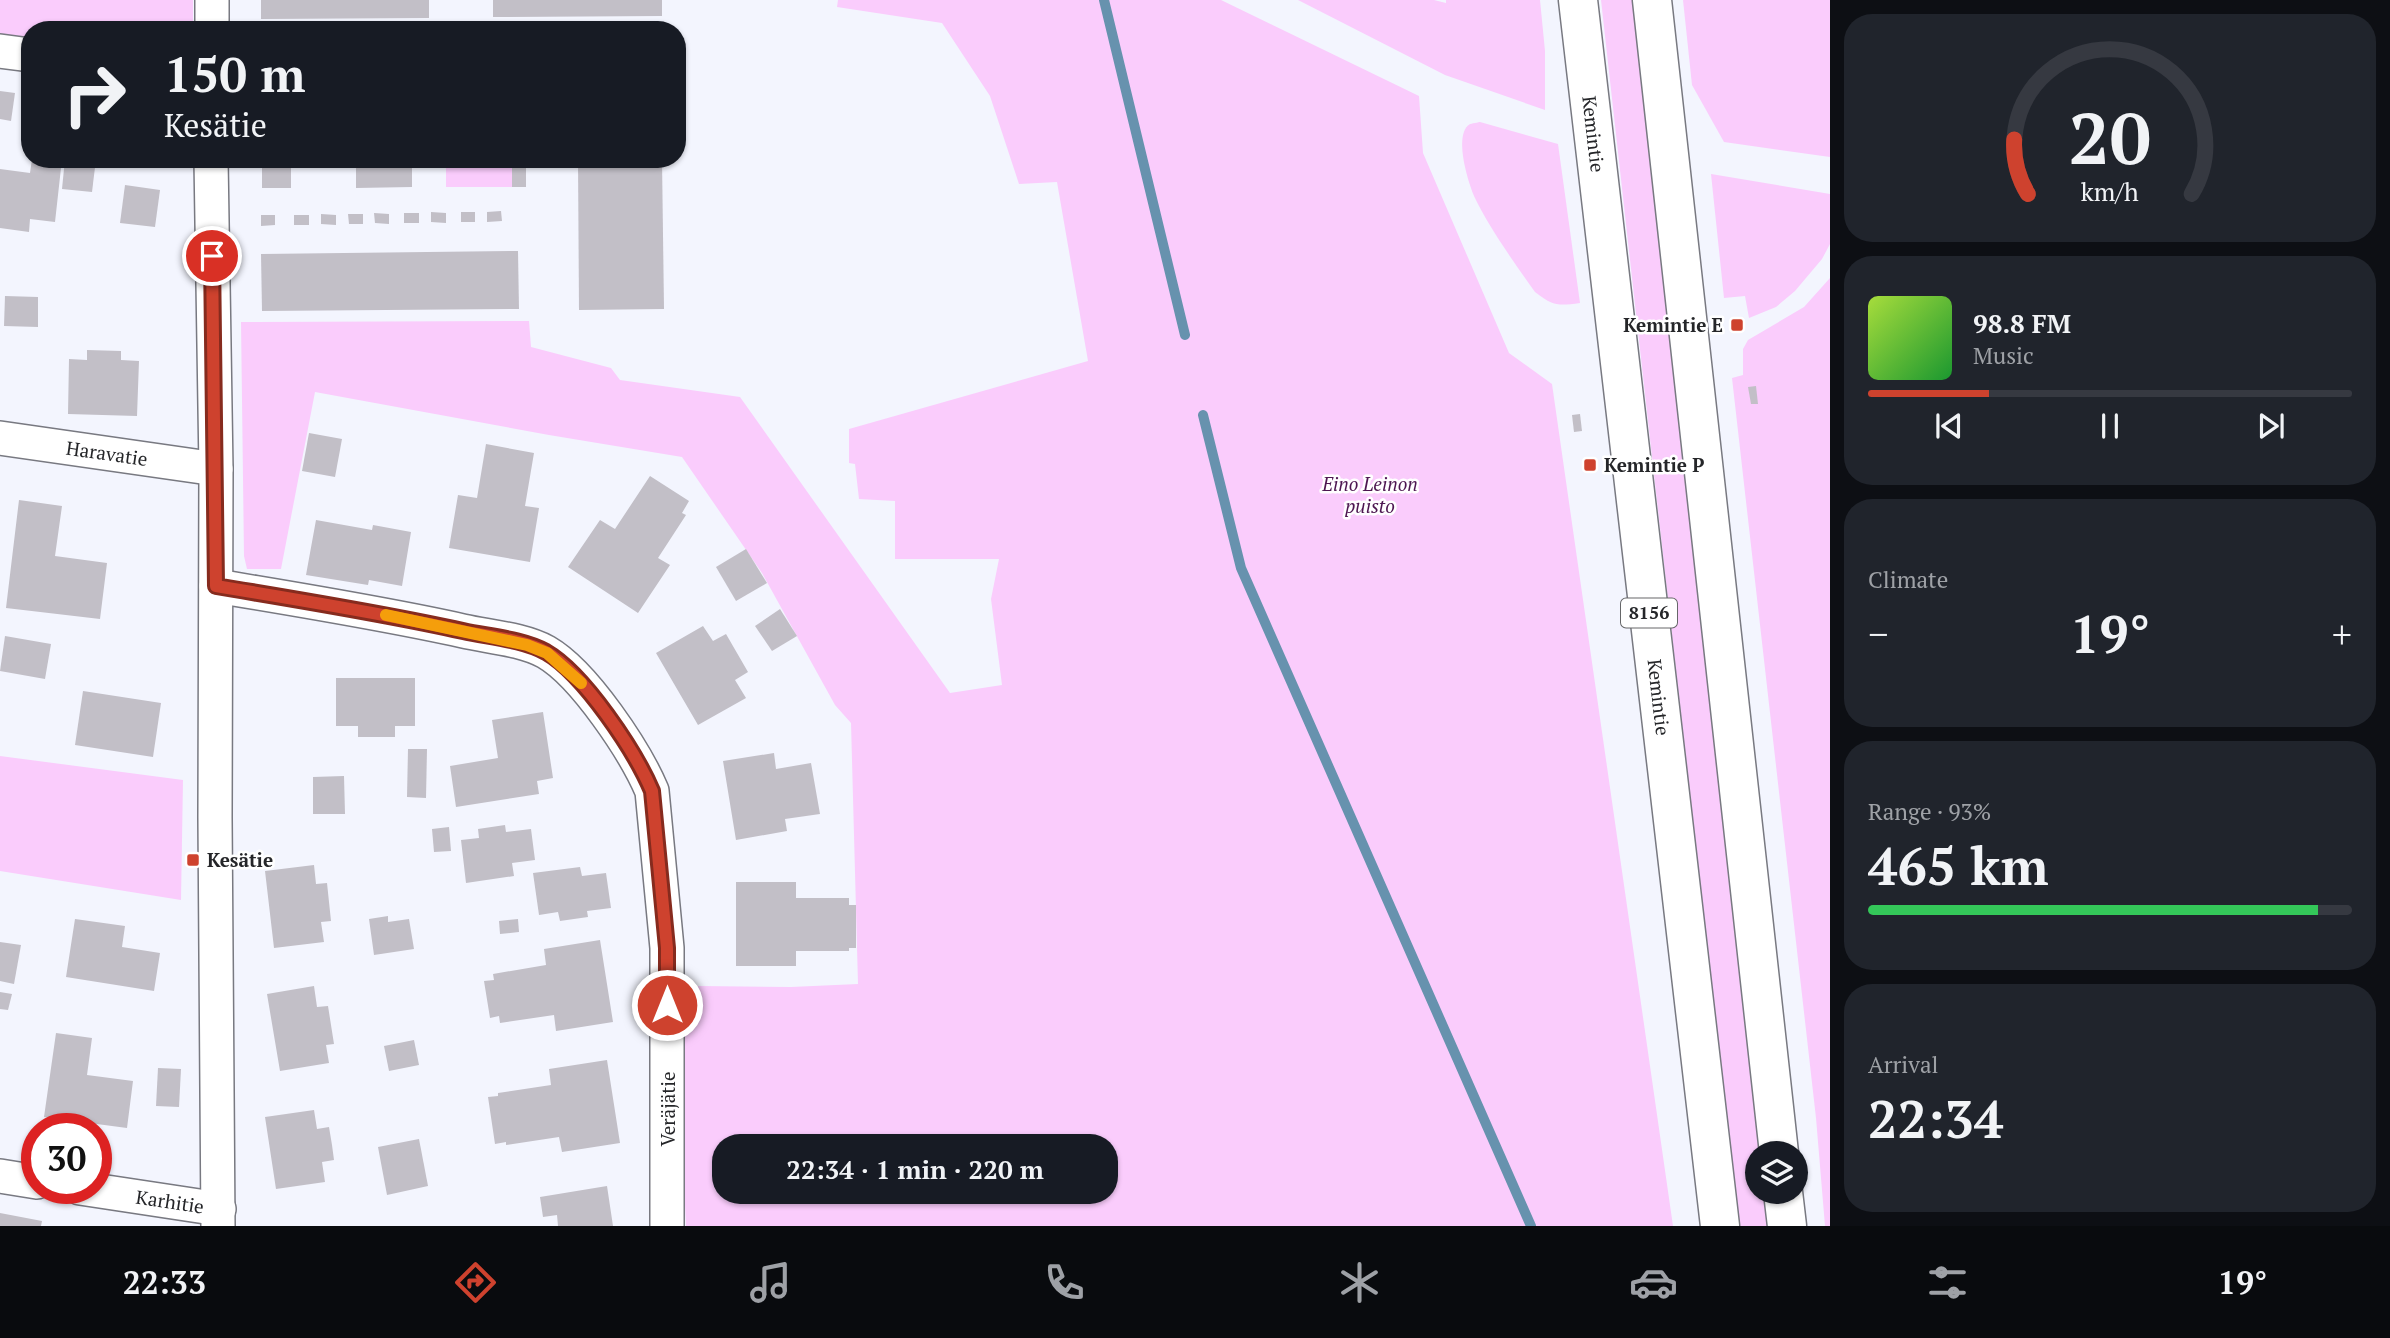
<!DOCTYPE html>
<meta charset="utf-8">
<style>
:root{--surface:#171b24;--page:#20242c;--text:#f1f3f6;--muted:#9ea1a6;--line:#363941;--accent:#ce422e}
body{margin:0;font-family:"PT Serif",serif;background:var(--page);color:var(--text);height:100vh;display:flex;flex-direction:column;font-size:26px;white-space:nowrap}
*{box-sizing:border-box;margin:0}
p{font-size:23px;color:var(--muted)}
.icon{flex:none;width:38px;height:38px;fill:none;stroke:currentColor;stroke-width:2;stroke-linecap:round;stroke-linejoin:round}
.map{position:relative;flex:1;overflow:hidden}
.drawer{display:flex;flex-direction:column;gap:14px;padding:14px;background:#0d0f14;width:560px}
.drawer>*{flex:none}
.banner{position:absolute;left:21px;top:21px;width:665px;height:147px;border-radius:28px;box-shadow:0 2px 5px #0004;background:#171b24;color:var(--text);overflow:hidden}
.tools{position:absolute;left:1745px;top:1141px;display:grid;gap:14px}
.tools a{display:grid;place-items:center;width:63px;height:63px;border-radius:50%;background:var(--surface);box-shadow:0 2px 5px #0004;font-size:35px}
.speed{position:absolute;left:21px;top:1113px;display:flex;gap:14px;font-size:35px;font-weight:700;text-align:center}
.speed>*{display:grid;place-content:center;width:91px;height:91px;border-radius:50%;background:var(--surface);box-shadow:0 2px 5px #0004;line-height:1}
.speed .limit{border:10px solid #d22;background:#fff;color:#111}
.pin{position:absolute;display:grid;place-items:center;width:60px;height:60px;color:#fff;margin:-30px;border:4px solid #fff;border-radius:50%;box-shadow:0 2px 7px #0007}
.me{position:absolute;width:77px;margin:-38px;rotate:0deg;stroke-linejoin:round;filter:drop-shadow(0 0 5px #0008)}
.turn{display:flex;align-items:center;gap:24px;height:147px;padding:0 28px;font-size:32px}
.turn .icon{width:91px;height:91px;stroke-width:2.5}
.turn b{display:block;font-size:49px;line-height:60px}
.big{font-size:52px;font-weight:800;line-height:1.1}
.drawer .tile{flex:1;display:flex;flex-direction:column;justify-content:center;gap:10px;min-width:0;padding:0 24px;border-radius:28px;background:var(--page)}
.drawer .dial{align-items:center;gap:0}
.dial svg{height:182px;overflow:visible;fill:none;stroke:var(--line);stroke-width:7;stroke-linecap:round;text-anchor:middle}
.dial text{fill:var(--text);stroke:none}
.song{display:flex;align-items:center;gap:21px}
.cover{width:84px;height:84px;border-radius:10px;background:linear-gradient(135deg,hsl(80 70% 55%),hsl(130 70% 35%))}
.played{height:7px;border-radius:4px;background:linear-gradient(90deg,var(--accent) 25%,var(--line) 25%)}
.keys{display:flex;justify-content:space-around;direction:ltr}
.heat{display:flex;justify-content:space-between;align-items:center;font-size:38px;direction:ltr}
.charge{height:10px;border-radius:5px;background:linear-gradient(90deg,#34c759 93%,var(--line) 0)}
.trip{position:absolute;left:712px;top:1134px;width:406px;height:70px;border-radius:28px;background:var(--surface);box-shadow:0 2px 5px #0004;font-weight:800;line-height:70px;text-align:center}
.tabs{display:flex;height:112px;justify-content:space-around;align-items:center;background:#090b0e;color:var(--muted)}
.tabs .icon{width:49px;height:49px}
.tabs .active{color:var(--accent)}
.tabs b{font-size:32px;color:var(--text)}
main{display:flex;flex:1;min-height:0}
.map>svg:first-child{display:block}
.green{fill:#faccfc;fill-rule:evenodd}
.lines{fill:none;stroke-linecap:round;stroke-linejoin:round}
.stream{stroke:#6792ae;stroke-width:10}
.building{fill:#c2bfc7}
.minor-casing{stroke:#787981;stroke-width:36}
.major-casing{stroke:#787981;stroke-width:41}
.minor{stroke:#fff;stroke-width:33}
.major{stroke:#fff;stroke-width:38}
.route-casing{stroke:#862b1e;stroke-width:18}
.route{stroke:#ce422e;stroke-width:12}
.slow{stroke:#f59e0b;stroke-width:12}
.poi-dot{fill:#ce422e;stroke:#fff;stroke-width:2.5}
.labels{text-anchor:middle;stroke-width:5;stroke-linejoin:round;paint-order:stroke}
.shield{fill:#fff;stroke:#666769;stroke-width:2}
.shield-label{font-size:18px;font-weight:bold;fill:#252629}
.street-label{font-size:19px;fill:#252629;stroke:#fff}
.poi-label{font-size:19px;font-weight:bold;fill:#252629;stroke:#fff;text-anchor:start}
.park-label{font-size:19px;font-style:italic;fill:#4d1651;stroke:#fff}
</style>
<main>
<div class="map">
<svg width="1830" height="1226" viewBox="0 0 1830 1226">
<rect width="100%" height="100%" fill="#f3f5fe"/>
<g class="green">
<polygon points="0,0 193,0 193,30 30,30 30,42 0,38"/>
<path d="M838 0H1221L1419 96 1423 153 1509 353 1552 384 1673 1226H686L675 997 686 988 699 986 791 987 858 984 851 723 835 705 762 573 682 457 549 435 315 392 281 569H247L244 556 241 322 529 321 531 347 611 368 620 380 740 397 950 693 1002 685 991 599 999 559H895V501L859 499 855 464 849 463V429L1088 361 1057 182 1019 184 990 96 942 23 837 7ZM724 1146H1106V1192H724Z"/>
<polygon points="1298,0 1434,0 1446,3 1446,0 1540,0 1545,51 1545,110 1445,75"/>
<polygon points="1601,0 1634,0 1764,1153 1757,1153 1757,1192 1768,1192 1772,1226 1738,1226"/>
<polygon points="1683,0 1830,0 1830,157 1724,142 1692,85"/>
<path d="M1480 122 1558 144 1580 303C1558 306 1553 306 1535 292 1515 264 1488 226 1474 196 1468 182 1453 134 1470 124 1470 124 1480 122 1480 122Z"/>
<rect x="446" y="159" width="66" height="28"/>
<polygon points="1711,174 1830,194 1830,244 1822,259 1795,291 1776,307 1749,318 1745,296 1724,298"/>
<polygon points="1830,278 1830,1226 1825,1226 1816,1118 1732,378 1743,375 1743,349 1748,340 1804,307"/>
<polygon points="0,756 183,780 181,900 0,871"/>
</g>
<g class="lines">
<g class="stream">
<polyline points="1104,0 1185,335"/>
<polyline points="1203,415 1241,568 1531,1226"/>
</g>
</g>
<g class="building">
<polygon points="261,0 429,0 429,18 261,19"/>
<polygon points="493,0 662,0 662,16 493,17"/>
<polygon points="0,91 15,93 11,121 0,119"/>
<polygon points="32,159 62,159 55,222 30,219 29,232 0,228 0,169 30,173"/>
<polygon points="65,159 96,159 92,192 62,189"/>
<rect x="262" y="159" width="29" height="29"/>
<polygon points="356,159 412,159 412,187 356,188"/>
<rect x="512" y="159" width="14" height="28"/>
<polygon points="578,159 662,159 664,309 579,310"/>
<polygon points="125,185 160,190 155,227 120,223"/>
<polygon points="501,211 502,221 487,222 487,212"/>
<polygon points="431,212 446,213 446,223 431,222"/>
<rect x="461" y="212" width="14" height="10"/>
<polygon points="374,213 389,214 389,224 375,223"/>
<rect x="404" y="213" width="15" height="10"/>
<polygon points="321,214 336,215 336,225 321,224"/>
<polygon points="348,214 363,214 363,224 349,224"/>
<polygon points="261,215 275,215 275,225 261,226"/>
<rect x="294" y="215" width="15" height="10"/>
<polygon points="518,251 519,309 262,311 261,254"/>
<polygon points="5,296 38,297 38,327 4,326"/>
<polygon points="87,350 121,351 121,360 139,361 137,416 68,414 69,359 87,360"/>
<polygon points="1756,386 1758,404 1751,404 1748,387"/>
<polygon points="1580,414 1582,431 1574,432 1572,415"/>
<polygon points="309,433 342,439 335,477 302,471"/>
<polygon points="486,444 534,453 525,506 539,508 530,562 449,548 458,495 477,498"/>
<polygon points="650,476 689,501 682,513 686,515 658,558 670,565 638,613 568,567 600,520 615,529"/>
<polygon points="19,500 62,506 55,556 107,563 100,619 6,608"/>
<polygon points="316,520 372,530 373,525 411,532 402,586 369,580 368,585 306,575"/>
<polygon points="746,549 767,583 736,601 716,567"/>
<polygon points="780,609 797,636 772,651 755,626"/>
<polygon points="703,626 713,641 726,634 748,672 735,680 746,698 698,725 656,653"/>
<polygon points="5,636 51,644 45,679 0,671"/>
<polygon points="336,678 415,678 415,726 395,726 395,737 358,737 358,726 336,726"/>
<polygon points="83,691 161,703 153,757 75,745"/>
<polygon points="543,712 553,778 537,781 539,794 456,807 450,766 498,758 492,720"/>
<polygon points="408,749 427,749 426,798 407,797"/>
<polygon points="774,753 776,769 811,763 820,814 785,819 787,831 736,840 723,761"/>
<polygon points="344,776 345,814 313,814 313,777"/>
<polygon points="505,825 506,832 531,829 535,860 512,863 514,876 466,883 461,840 479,838 478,829"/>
<polygon points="449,827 451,851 434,852 432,829"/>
<polygon points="314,865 316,884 327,883 331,921 321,922 324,942 274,948 265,871"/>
<polygon points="580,867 582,876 606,873 611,908 587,911 588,917 560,921 558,912 539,915 533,873"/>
<polygon points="736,882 796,882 796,898 849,898 849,905 856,905 856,948 849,948 849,951 796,951 796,966 736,966"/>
<polygon points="388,916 388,922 409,919 414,949 374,955 369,919"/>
<polygon points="75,919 125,926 122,947 160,953 154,991 66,977"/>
<polygon points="518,919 519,932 500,934 499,921"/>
<polygon points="600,940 613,1022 556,1031 554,1015 500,1023 499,1016 490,1018 484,981 494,980 493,974 546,965 544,949"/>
<polygon points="0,942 21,945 14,984 0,981"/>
<polygon points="314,986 317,1007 328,1006 334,1044 326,1045 329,1063 280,1071 267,994"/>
<polygon points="0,992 12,994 8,1010 0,1009"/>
<polygon points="56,1033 92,1038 87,1075 133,1081 127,1128 44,1117"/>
<polygon points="414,1040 419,1065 389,1071 384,1046"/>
<polygon points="607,1060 620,1143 562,1152 559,1137 506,1145 506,1142 495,1144 488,1097 498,1096 498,1093 551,1085 549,1069"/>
<polygon points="158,1068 181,1069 179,1107 156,1106"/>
<polygon points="314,1110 317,1129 329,1127 332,1145 334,1160 322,1162 325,1182 276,1189 265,1117"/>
<polygon points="419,1139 428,1186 387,1195 378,1147"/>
<polygon points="607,1186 613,1226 558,1226 557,1215 543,1217 540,1197"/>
<polygon points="0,1213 42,1221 41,1226 0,1226"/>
</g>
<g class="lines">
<defs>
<g id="minor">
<polyline points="212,30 212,0"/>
<polyline points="0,51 30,55"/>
<polyline points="211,159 216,469 215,818 218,1226"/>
<path id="s1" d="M0 438 216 469"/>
<path d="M216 586C299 600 382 613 463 631 490 637 522 639 546 652 584 674 635 751 652 791L667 948V1226"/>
<polyline points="0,1176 37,1182"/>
<path id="s2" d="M80 1188 219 1209"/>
</g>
<g id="major">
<path id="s3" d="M1578 0 1720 1226"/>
<polyline points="1652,0 1779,1153"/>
<polyline points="1783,1192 1787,1226"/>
</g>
</defs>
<use href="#minor" class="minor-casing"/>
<use href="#major" class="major-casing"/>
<use href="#minor" class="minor"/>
<use href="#major" class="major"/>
</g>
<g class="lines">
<defs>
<path id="route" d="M212 256 216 586C299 600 382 613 463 631 490 637 522 639 546 652 584 674 635 751 652 791L667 948V1005"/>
</defs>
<use href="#route" class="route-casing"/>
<use href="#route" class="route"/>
<polyline class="slow" points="386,615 527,645 547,653 581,683"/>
</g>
<g class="poi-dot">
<rect x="1730" y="318" width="14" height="14" rx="3.5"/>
<rect x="1583" y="458" width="14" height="14" rx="3.5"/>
<rect x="186" y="853" width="14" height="14" rx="3.5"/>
</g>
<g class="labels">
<rect class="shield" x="1621" y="598.5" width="56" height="29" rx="5"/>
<g class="shield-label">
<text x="1649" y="619">8156</text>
</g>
<g class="street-label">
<text dy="7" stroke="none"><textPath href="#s3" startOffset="135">Kemintie</textPath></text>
<text dy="7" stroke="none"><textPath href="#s1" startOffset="108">Haravatie</textPath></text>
<text dy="7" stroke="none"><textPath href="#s3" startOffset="702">Kemintie</textPath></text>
<text transform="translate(668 1109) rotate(-90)" y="7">Veräjätie</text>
<text dy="7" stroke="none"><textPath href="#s2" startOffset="91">Karhitie</textPath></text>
</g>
<g class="poi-label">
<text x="1723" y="332" text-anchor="end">Kemintie E</text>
<text x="1604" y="472">Kemintie P</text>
<text x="207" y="867">Kesätie</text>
</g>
<g class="park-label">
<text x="1370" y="491">Eino Leinon<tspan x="1370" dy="22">puisto</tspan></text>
</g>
</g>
</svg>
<div class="tools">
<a><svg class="icon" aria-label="layers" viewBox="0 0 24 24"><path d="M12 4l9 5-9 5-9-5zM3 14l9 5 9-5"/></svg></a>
</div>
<div class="speed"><div class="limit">30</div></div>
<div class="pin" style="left:212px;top:256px;background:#d93025"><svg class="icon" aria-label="arrive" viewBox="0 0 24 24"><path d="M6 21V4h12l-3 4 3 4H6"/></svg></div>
<svg class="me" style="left:667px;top:1005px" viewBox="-20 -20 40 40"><circle r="17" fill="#ce422e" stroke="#fff" stroke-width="3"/><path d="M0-11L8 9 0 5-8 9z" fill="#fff"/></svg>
<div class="trip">22:34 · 1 min · 220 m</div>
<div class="banner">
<div class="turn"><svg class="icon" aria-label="right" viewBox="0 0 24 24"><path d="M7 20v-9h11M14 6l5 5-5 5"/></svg><div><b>150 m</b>Kesätie</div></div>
</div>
</div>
<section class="drawer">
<div class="tile dial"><svg viewBox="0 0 100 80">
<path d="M14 69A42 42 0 1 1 86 69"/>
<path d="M14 69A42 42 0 0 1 8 45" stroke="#ce422e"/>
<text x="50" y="56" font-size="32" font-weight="700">20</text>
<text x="50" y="72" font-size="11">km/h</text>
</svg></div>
<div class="tile">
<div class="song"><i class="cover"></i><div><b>98.8 FM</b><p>Music</p></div></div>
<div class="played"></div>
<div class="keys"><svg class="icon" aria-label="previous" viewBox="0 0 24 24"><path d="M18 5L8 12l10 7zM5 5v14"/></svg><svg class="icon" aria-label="pause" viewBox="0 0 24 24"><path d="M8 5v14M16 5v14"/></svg><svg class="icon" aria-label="next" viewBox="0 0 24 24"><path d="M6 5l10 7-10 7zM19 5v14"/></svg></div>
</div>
<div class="tile"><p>Climate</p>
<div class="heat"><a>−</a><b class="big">19°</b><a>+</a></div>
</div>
<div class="tile"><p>Range · 93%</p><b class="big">465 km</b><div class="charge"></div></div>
<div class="tile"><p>Arrival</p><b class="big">22:34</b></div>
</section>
</main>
<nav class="tabs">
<b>22:33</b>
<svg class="icon active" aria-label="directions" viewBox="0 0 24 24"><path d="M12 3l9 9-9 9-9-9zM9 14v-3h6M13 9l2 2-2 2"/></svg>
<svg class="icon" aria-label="music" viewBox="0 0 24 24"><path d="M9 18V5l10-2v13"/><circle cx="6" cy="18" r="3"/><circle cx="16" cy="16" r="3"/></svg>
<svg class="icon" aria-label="phone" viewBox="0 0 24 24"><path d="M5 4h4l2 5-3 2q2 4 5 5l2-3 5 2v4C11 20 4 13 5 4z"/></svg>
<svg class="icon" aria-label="climate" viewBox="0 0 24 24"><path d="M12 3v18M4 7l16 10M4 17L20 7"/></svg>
<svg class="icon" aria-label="car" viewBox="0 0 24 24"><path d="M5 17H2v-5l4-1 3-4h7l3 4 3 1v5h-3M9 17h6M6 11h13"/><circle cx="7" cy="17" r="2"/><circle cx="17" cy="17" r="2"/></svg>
<svg class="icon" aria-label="filters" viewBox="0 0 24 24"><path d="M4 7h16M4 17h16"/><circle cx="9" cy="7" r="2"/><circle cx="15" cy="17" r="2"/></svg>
<b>19°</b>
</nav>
